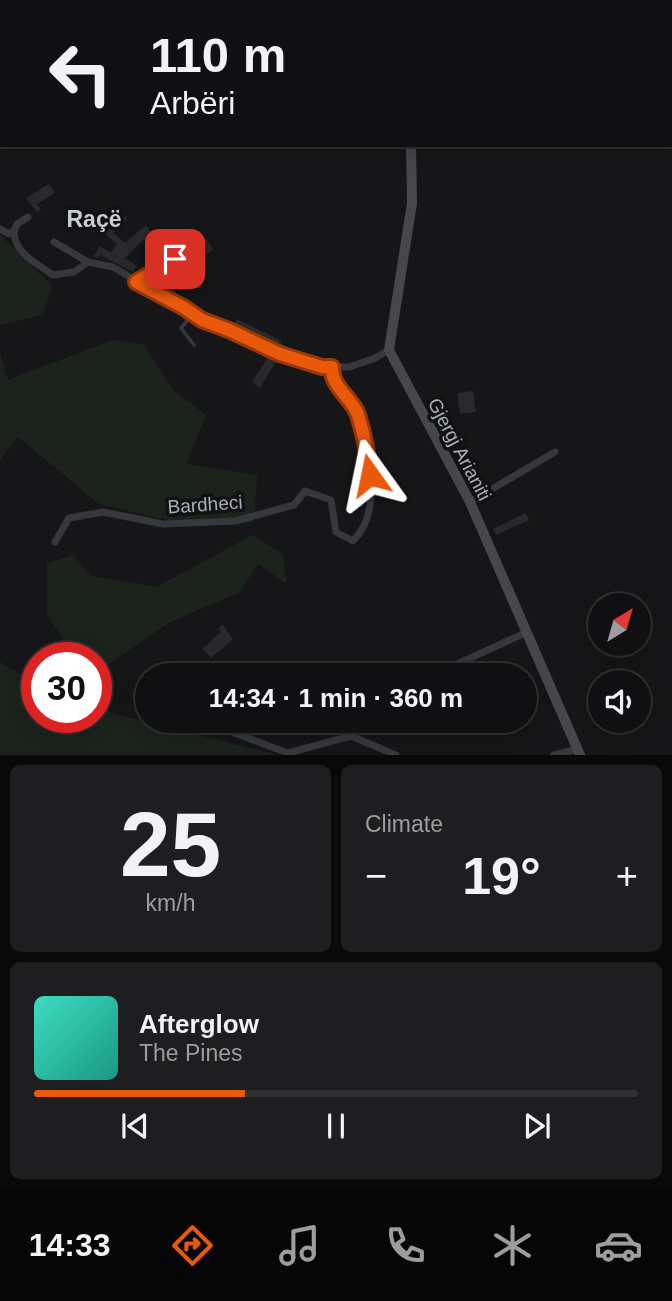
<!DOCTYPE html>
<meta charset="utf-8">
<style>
:root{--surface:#101012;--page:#1e1e20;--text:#f1f3f6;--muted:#9c9d9f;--line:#303032;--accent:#ea580c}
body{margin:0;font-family:Helvetica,sans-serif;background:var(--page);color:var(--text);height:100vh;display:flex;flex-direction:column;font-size:26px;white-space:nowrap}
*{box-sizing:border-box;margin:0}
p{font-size:23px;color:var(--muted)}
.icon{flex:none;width:38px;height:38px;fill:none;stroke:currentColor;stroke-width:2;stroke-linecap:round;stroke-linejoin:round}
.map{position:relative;height:755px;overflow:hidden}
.side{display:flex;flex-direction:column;gap:10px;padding:10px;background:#09090a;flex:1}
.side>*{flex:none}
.banner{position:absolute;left:0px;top:0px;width:672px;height:147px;box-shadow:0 4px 18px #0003,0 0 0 2px var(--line);background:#101012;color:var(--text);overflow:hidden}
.needle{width:46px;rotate:37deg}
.tools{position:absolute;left:588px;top:593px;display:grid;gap:14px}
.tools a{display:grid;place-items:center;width:63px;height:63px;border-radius:50%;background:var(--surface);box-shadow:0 4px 18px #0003,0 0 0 2px var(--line);font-size:35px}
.speed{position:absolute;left:21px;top:642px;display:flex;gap:14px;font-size:35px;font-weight:700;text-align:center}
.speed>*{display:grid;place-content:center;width:91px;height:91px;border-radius:50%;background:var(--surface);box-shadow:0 4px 18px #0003,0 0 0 2px var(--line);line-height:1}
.speed .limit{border:10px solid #d22;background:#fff;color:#111}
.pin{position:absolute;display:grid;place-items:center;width:60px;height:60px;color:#fff;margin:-30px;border-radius:14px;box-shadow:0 4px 10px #0006}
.me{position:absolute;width:77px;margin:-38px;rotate:348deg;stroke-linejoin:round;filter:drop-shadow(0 0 5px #0008)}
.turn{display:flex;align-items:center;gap:24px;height:147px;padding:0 35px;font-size:32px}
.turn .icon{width:91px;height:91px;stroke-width:2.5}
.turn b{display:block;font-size:49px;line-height:60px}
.big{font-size:52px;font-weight:700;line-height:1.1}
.side .widget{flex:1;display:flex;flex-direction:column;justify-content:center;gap:10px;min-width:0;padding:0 24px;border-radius:10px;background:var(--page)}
.side .dial{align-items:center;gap:0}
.dial b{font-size:91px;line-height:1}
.song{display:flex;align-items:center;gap:21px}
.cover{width:84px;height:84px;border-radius:10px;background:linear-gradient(135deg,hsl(170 70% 55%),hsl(170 70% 35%))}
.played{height:7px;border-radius:4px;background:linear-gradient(90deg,var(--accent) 35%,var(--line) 35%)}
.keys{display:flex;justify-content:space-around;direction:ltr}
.heat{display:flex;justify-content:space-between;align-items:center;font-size:38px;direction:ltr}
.side .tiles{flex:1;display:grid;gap:10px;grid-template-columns:1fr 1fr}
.widget:last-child{grid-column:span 2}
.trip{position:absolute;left:135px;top:663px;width:402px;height:70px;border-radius:35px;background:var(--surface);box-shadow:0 4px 18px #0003,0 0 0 2px var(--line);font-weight:700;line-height:70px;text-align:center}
.dock{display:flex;height:112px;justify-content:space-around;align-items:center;background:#060607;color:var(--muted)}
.dock .icon{width:49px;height:49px}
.dock .on{color:var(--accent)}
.dock b{font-size:32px;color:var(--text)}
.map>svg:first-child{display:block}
.green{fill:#1c231d}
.building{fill:#29292c}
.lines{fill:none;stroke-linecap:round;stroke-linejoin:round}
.service{stroke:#37383d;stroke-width:3.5}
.minor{stroke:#37383d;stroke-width:7}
.secondary{stroke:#45474d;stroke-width:10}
.route-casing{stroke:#983908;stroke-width:18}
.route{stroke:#ea580c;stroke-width:12}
.labels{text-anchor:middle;stroke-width:7;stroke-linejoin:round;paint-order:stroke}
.street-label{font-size:19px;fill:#a8adb8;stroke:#111113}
.quarter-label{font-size:23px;font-weight:bold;fill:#c9ccd4;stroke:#111113}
</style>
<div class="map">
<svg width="672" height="755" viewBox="0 0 672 755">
<rect width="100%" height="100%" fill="#161618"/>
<g class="green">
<polygon points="0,235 52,286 43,315 0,325"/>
<polygon points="113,340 144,345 173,390 206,415 186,464 257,475 254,523 167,520 99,504 18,437 0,460 0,352 8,380"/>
<polygon points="252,535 283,554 287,584 258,564 240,592 170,622 106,666 96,662 96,658 87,658 72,652 47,615 47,563 73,555 92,576 157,587"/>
<polygon points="0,662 37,683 37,718 96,718 96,706 126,717 278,755 0,755"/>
</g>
<g class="building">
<polygon points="49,184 55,193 37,204 41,209 37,212 26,198"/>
<polygon points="121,212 127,219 113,233 125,243 146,225 153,236 142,241 125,258 137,266 133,272 100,255 98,258 93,257 100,246 111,253 117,244 100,230"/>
<polygon points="173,232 181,249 155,264 154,261 163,256 159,234"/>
<polygon points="206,238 213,250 191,264 193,269 181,275 176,266 200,251 196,244"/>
<polygon points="237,319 282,341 279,347 234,325"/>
<polygon points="269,356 277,360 260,388 252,382"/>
<polygon points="473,391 476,412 460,414 457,393"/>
<polygon points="526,513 529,520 496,535 493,529"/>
<polygon points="223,625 233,639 211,658 202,649 221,632 218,628"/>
</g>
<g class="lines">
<polyline class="service" points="192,315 181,328 194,345"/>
<g class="minor">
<polyline points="38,2 39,0"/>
<polyline points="152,2 154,0"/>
<polyline points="0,50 2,49"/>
<path d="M0 229 9 234 14 231C14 253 36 263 53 275L74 272 88 262"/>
<polyline points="14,231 17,224 28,217"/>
<polyline points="54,242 88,262 113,267 202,320 229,330 280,354 322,367 349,367 373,359 389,350"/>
<polyline points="136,282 184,254"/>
<polyline points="470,502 555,452"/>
<path d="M55 542 69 518 103 512 163 524 235 521 294 505 305 491 331 500 336 532 353 541C380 514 370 474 363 440 361 431 361 421 358 413 350 396 331 387 332 367"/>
<polyline points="453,666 527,632"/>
<polyline points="216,726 288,753 351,736 396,755"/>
<polyline points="554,755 578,749"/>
</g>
<g class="secondary">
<polyline points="444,2 445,0"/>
<polyline points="411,145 412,203 389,350 470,502 580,755"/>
</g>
</g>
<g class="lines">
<defs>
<path id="route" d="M175 259 136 282 183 307 202 320 229 330 280 354 322 367H332C331 388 352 397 358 415 364 434 368 456 370 475"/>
</defs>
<use href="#route" class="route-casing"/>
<use href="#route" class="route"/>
</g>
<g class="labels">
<g class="street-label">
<text transform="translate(460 449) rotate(62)" y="7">Gjergj Arianiti</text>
<text transform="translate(205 504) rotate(-4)" y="7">Bardheci</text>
</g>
<g class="quarter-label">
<text x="94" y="227">Raçë</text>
</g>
</g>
</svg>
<div class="tools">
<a><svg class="needle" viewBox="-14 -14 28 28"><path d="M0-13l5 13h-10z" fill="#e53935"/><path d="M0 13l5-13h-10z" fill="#9c9d9f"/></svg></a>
<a><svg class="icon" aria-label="sound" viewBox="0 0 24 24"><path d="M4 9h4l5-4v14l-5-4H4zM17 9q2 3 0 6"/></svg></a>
</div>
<div class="speed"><div class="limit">30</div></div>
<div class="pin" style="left:175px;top:259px;background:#d93025"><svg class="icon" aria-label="arrive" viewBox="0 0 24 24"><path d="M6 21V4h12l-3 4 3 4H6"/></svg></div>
<svg class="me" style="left:370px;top:475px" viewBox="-20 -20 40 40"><path d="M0-17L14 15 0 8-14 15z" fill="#ea580c" stroke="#fff" stroke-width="4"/></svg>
<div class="trip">14:34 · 1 min · 360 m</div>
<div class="banner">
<div class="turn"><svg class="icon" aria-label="left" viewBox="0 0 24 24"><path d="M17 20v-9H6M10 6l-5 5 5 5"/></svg><div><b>110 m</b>Arbëri</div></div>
</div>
</div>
<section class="side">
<div class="tiles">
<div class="widget dial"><b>25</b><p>km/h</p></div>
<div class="widget"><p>Climate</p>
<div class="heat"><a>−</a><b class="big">19°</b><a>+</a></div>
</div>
<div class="widget">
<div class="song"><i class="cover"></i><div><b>Afterglow</b><p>The Pines</p></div></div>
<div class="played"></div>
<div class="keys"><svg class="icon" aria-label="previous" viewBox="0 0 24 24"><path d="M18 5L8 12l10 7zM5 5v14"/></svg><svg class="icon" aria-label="pause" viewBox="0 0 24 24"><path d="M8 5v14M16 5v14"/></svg><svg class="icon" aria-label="next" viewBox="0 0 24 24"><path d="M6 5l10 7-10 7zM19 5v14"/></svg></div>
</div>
</div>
</section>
<nav class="dock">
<b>14:33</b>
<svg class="icon on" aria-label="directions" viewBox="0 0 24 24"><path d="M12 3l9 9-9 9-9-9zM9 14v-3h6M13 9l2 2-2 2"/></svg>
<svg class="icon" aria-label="music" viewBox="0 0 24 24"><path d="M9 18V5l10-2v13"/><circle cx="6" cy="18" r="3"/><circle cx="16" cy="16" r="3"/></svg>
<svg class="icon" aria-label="phone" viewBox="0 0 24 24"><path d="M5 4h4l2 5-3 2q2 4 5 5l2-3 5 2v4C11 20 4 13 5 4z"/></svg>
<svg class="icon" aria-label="climate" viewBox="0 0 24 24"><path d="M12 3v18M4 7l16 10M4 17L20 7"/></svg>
<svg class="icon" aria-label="car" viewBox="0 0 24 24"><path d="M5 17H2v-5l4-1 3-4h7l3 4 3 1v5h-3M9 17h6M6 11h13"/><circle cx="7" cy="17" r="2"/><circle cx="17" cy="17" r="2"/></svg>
</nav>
